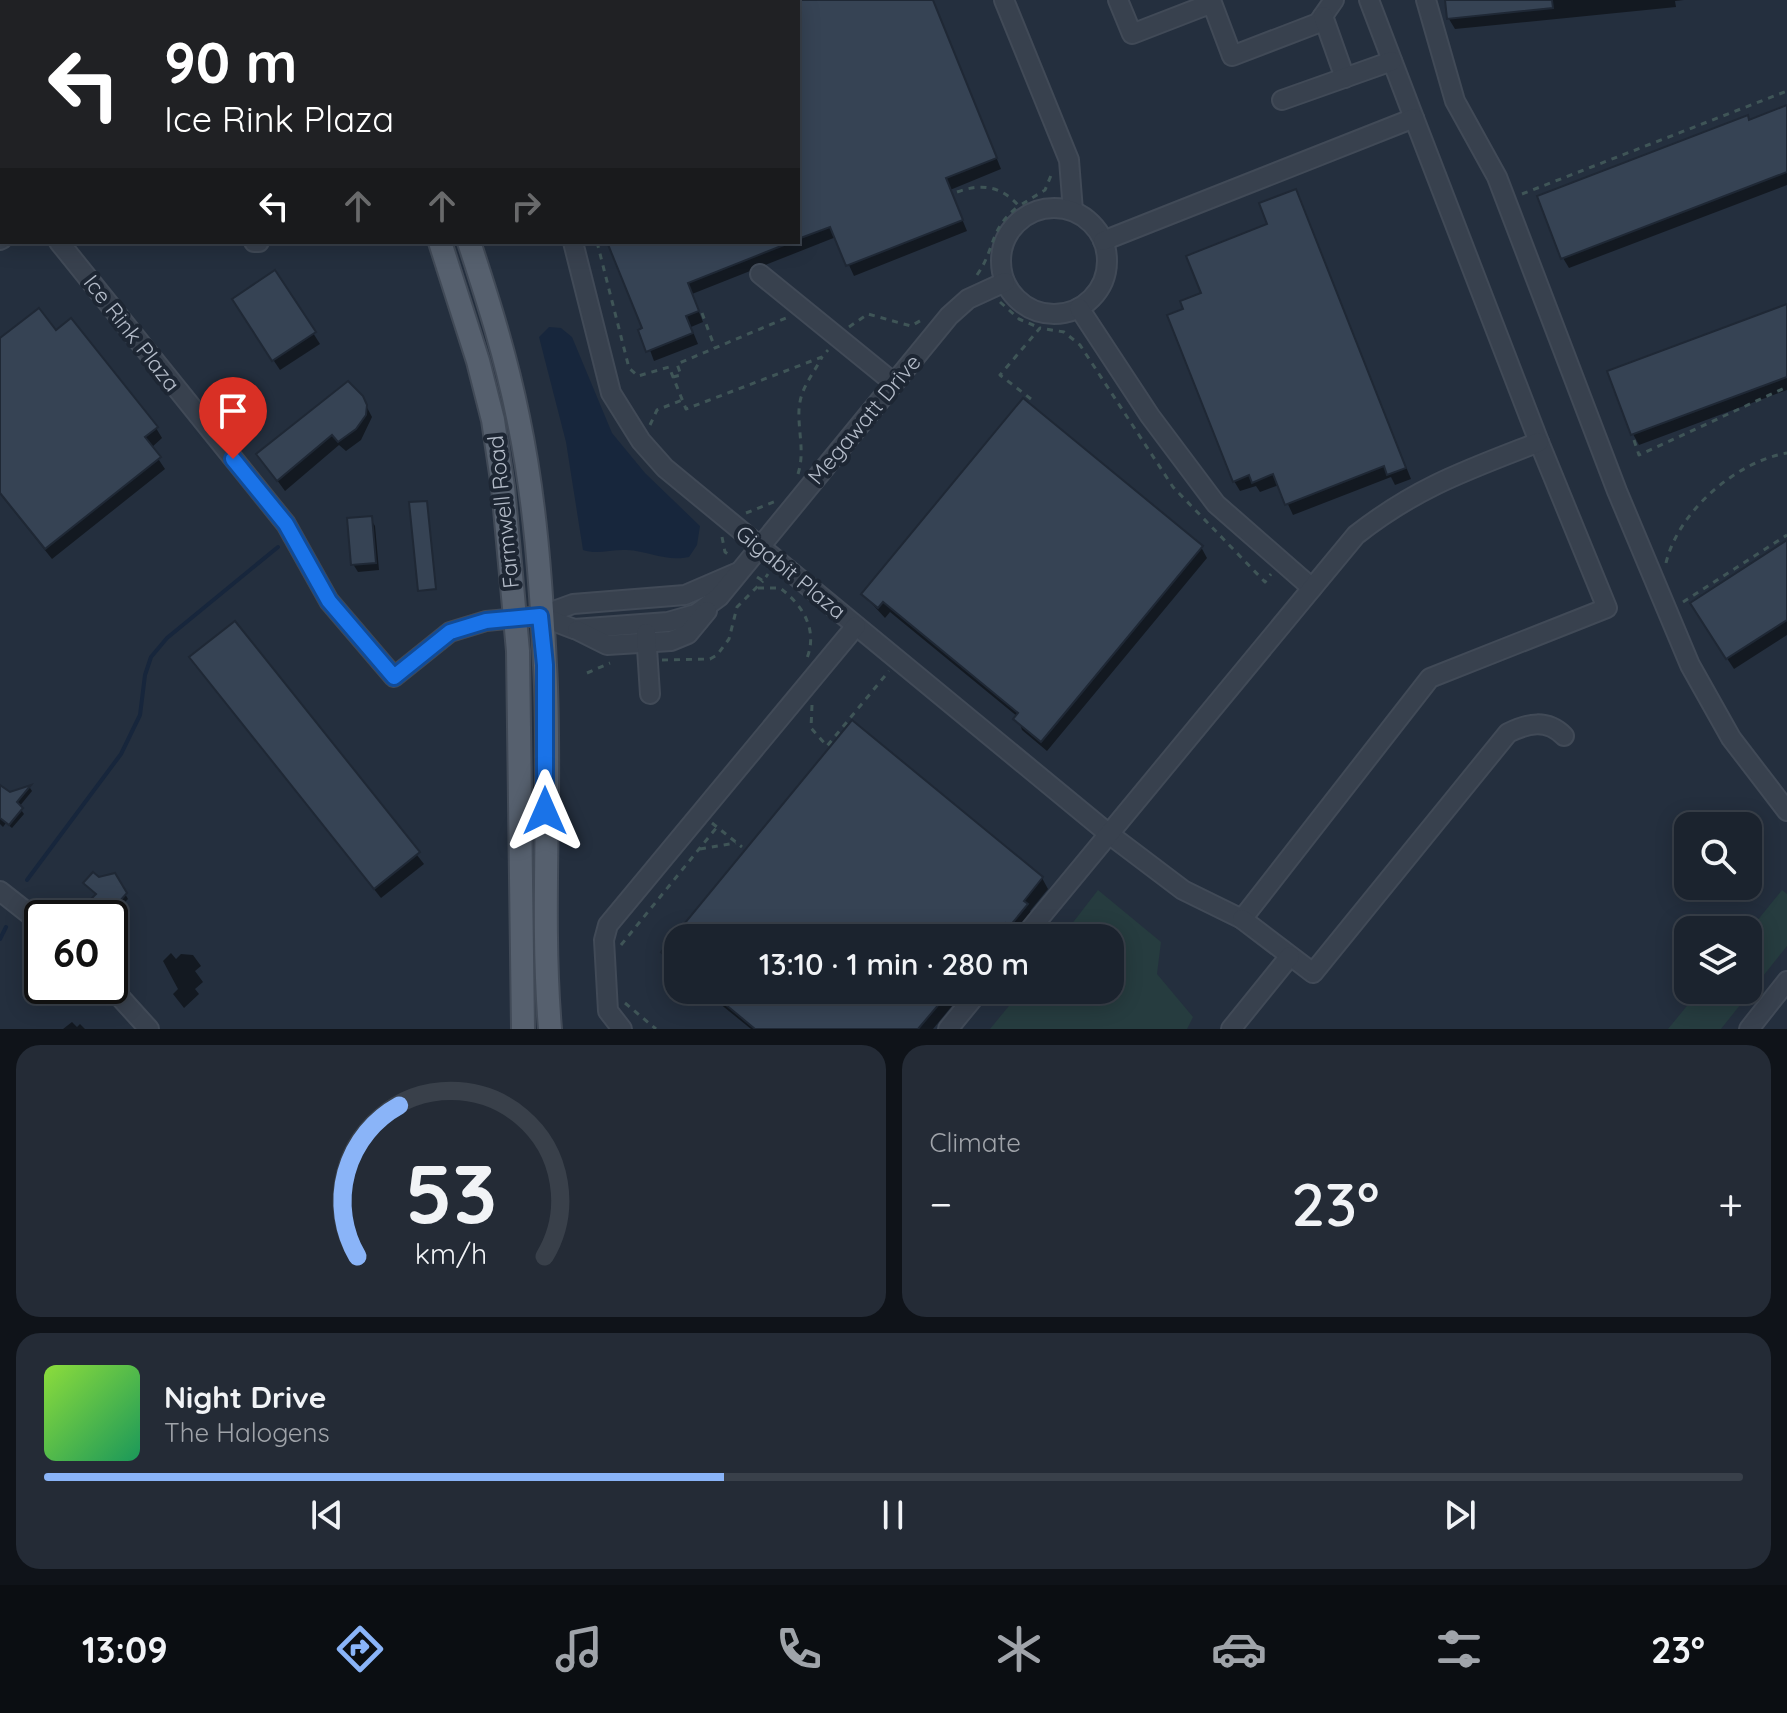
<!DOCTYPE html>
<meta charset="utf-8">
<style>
:root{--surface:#1b232e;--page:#242b36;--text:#f1f3f6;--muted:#a0a4aa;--line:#39404a;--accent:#8ab4f8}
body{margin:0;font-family:Quicksand,sans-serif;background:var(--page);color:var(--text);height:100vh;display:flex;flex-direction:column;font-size:30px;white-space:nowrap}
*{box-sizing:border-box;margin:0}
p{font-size:26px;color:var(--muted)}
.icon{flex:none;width:44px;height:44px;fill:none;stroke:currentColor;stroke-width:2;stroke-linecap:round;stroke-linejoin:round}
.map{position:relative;height:1029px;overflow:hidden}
.details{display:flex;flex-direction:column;gap:16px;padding:16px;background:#0f1319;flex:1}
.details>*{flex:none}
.top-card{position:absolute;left:0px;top:0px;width:800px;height:244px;box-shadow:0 4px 20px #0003,0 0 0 2px var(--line);background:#202124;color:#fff;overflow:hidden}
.buttons{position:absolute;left:1674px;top:812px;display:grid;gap:16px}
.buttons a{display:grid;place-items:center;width:88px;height:88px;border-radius:16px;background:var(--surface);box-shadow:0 4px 20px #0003,0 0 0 2px var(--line);font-size:40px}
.speed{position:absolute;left:24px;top:900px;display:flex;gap:16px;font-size:40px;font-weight:700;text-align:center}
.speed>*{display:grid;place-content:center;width:104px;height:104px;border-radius:50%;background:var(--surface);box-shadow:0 4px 20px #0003,0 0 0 2px var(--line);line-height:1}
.speed .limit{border:4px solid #111;border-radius:12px;background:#fff;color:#111}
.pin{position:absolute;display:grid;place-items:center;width:68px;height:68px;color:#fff;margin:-82px -34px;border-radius:50% 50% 50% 0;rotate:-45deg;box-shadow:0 0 8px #0007}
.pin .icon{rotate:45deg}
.me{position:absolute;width:88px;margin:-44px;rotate:0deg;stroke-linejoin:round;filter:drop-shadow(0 0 6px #0008)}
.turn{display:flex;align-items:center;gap:28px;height:168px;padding:0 32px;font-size:36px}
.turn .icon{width:104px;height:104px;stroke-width:2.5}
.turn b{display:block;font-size:56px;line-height:68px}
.lanes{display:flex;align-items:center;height:76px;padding:0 32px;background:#0003;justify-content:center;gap:40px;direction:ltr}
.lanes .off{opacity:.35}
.big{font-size:60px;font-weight:600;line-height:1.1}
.details .tile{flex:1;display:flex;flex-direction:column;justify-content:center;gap:12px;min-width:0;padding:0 28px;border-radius:24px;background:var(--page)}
.details .dial{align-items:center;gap:0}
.dial svg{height:208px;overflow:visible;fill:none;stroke:var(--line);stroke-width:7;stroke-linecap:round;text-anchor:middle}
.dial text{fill:var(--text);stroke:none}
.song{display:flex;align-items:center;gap:24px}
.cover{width:96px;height:96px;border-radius:12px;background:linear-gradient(135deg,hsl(90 70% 55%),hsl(150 70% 35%))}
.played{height:8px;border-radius:4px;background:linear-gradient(90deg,var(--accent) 40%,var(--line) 40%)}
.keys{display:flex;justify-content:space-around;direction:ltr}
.heat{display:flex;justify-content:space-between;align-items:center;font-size:44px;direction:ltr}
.details .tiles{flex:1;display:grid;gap:16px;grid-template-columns:1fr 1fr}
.tile:last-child{grid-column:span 2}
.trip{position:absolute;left:664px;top:924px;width:460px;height:80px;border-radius:24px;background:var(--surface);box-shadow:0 4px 20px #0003,0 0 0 2px var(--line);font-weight:600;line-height:80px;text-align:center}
.dock{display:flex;height:128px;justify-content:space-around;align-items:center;background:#0b0e12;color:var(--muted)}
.dock .icon{width:56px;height:56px}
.dock .selected{color:var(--accent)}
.dock b{font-size:36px;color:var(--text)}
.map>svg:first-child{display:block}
.green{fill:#263c3f}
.water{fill:#17263c}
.shadow{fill:#0007}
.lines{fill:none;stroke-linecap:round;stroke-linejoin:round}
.stream{stroke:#17263c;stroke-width:4}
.building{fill:#364354;stroke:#1f2835;stroke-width:2}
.minor-casing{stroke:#414a57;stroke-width:22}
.major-casing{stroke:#414a57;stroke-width:26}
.path{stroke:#3f5557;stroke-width:3;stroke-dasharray:6 6;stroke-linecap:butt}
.minor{stroke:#38414e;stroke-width:18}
.major{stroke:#56606e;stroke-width:22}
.route-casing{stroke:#114b97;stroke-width:20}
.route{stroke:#1a73e8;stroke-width:14}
.labels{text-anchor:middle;stroke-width:8;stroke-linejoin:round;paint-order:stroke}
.street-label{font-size:22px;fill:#b4bcc9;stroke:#1d2633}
</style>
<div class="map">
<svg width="1787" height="1029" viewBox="0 0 1787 1029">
<rect width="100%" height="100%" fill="#242f3e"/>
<g class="green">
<polygon points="1098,890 1161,942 1157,974 1193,1017 1187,1029 990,1029 1022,990 1110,990 1110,938 1061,938"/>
<polygon points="1782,890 1787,894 1787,946 1721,1029 1668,1029 1700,990 1748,990 1748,932"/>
</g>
<path class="water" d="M549 327 561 328 572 337 612 433 645 473 700 526 697 545 689 557C666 562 649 551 627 550 611 549 598 555 583 550L566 442 539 337Z"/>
<g class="shadow">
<polygon points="707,0 933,0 1001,169 950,190 967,231 854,276 836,237 692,294 703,322 691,327 698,344 654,361 610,242 798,242 798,2 702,2"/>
<polygon points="1447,0 1684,0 1675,1 1676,7 1455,29 1449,19"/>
<polygon points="1787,108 1787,185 1569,268 1563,258 1749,122"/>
<polygon points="1295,192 1411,479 1395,485 1391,477 1293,515 1279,485 1260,492 1256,486 1240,491 1234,481 1186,310 1270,225"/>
<polygon points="275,273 320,344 280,370 240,310"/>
<polygon points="1787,306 1787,390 1639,445 1633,434"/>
<polygon points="56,332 156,428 162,438 151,448 165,469 52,559 0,494 0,341"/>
<polygon points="362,398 372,417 361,440 346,451 339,445 285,491 258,454"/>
<polygon points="370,518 375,526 379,570 358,572 353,564"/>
<polygon points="1787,543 1787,635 1734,669 1698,614"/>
<polygon points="1201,547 1207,558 1047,751 1022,730 1018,717 890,612 885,618 863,594"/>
<polygon points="235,623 424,864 381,898 191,658"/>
<polygon points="852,723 1042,878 1048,889 1030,911 1033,916 1017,936 1013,932 1008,938 678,938 678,969 664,952"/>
<polygon points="30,788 32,791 19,807 24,814 12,828 6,823 3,827 0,824 0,789 9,794"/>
<polygon points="114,875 128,899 121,906 124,912 111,926 110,918 102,918 104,910 97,903 97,895 86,883"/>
<polygon points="171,953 176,959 181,954 193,955 201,966 195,971 203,982 195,989 199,994 184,1008 173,994 178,989 163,961"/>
<polygon points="703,990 965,990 933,1029 751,1029"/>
<polygon points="72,1022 77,1027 80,1024 85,1029 63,1029"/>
</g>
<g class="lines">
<g class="stream">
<polyline points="27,880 121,754 140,715 145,675 151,657 167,638 278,547"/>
<polyline points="0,939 6,927"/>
</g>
</g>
<g class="building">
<polygon points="798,0 933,0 997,158 946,178 963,220 846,266 830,227 798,239"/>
<polygon points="1445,0 1552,0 1553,8 1447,19"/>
<polygon points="1787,105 1787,172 1561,259 1537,196 1748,115 1749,120"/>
<polygon points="1296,189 1406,468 1387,475 1384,466 1285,505 1273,474 1252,483 1249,475 1233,482 1167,315 1183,309 1180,301 1201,293 1186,256 1267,224 1259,203"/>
<polygon points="607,242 789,242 789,243 688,283 699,311 686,316 693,333 646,352 638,330 642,328"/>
<polygon points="275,270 316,332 272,361 232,299"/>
<polygon points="1787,304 1787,377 1631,435 1607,371"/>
<polygon points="39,308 56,330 71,318 158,427 145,437 161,457 45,549 0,493 0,338"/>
<polygon points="348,381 363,396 367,405 366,415 356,429 338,442 332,435 277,481 256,454"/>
<polygon points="1023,398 1203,546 1041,742 1013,719 1018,713 883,602 878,608 861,594"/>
<polygon points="427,501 436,589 418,591 409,502"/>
<polygon points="372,516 376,563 351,565 347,518"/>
<polygon points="1787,540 1787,620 1726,659 1690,603"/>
<polygon points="235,621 420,852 374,889 189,657"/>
<polygon points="852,720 1043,877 1024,901 1028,904 1010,926 1006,923 993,938 678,938 678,966 661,952"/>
<polygon points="0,785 10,792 31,785 17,802 23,808 9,825 0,818"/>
<polygon points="93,872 99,877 115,873 127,893 119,902 123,906 112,918 94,918 103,909 91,899 96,894 83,883"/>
<polygon points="708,990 951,990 918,1029 755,1029"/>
</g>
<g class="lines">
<defs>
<g id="minor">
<polyline points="1004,0 1069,160 1073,211"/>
<polyline points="1118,0 1132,34 1212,3 1232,56 1318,23 1334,0"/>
<polyline points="1369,0 1414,118"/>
<polyline points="1426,0 1455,101 1497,177 1617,491 1690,665 1731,738 1787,811"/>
<polyline points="78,2 79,0"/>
<polyline points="601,2 604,0"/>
<polyline points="1323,16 1345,78"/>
<polyline points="1282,100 1392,61"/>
<polyline points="0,143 2,141"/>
<circle cx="1054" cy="261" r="53"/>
<polyline points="0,240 2,239"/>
<polyline points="59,242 286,524 329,601 394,677 450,632 486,621 540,616 573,604 685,595 736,573"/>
<polyline points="254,242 259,242"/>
<polyline points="573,242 611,393 641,441 665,468 1109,834 1183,890 1242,919 1430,678 1607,608 1539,442 1414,118 1103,241"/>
<polyline points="760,274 894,383"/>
<polyline points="1079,308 1150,416 1216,504 1312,588"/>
<polyline points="540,616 574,629 668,622 696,614 719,597 949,316 968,299 1005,282"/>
<polyline points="577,630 607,645 671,641 688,634 707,611"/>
<polyline points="646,633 650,694"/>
<polyline points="0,891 42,924"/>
<path d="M1242 919 1313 973 1508 733C1528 723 1547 719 1564 736"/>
<path d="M1023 938 1356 535C1417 487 1467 470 1539 442"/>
<polyline points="110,986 149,1029"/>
<polyline points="622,1029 608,1011 604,940 608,925 856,626"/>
<polyline points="948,1029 980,990"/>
<polyline points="1231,1029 1290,956"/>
<polyline points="1749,1029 1787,981"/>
</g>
<g id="major">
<polyline points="340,0 341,2"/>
<polyline points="377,2 381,0"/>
<polyline points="438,2 443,0"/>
<polyline points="440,242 478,361 493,420 503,487 518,651 523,1029"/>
<path d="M469 242C488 300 506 357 518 417 535 498 541 582 545 665 552 786 540 908 550 1029"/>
</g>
</defs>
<use href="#minor" class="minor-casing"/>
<use href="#major" class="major-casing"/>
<g class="path">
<polyline points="290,0 294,2"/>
<polyline points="269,2 271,0"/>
<polyline points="646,2 650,0"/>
<polyline points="0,188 2,187"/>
<path d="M957 192C982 183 1001 186 1019 206L1045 190 1052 173"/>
<polyline points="1522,194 1787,91"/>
<polyline points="597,242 629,368 638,376 669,367 686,409 822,357 828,350"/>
<path d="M977 275C996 248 989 228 1019 206"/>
<polyline points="1000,302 1019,319 1040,328"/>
<polyline points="702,313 715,348"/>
<polyline points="849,327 868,314 911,326 925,318"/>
<polyline points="673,377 681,375 677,364 786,318"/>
<polyline points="1031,399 1000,375 1040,328 1064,332 1080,345 1173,487 1265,582 1271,574"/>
<polyline points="650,425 657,410 682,400"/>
<polyline points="1634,440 1639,455 1787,387"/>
<path d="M798 474C805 452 798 432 799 410 800 388 813 375 822 357"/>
<polyline points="746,513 776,501"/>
<polyline points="722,537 725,552 732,557"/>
<path d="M1666 563C1678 512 1735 462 1787 453"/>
<polyline points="757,577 763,581 768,574"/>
<path d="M758 588H780C803 605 818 630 807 658"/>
<polyline points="1683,602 1787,535"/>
<polyline points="662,660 710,659 717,655 729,639 737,607 763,581"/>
<polyline points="587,673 610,663"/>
<polyline points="812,705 811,728 827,746 889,671"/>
<polyline points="712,823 742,847"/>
<polyline points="700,849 736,843"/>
<polyline points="621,945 717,827"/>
<polyline points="625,1003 656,1029"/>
</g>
<use href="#minor" class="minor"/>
<use href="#major" class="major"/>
</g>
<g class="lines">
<defs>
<polyline id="route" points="233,459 286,524 329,601 394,677 450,632 486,621 540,616 545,665 545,811"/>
</defs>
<use href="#route" class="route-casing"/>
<use href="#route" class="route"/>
</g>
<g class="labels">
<g class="street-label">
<text transform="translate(132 333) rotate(52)" y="8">Ice Rink Plaza</text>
<text transform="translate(864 419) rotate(-50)" y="8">Megawatt Drive</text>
<text transform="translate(503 512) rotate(-96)" y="8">Farmwell Road</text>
<text transform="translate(791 572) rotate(39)" y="8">Gigabit Plaza</text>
</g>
</g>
</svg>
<div class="buttons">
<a><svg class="icon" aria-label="search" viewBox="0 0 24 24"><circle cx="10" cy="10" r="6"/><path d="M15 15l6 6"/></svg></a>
<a><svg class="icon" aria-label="layers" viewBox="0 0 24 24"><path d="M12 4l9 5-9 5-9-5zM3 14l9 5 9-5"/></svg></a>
</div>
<div class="speed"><div class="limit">60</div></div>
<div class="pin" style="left:233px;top:459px;background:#d93025"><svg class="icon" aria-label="arrive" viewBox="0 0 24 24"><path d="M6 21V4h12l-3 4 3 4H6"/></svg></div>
<svg class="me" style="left:545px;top:811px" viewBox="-20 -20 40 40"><path d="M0-17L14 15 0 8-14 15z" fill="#1a73e8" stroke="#fff" stroke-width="4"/></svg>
<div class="trip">13:10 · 1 min · 280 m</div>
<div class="top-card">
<div class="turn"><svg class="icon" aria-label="left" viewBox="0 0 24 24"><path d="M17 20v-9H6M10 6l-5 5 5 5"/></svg><div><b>90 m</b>Ice Rink Plaza</div></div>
<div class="lanes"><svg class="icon" aria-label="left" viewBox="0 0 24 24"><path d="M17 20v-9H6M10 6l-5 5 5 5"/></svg><svg class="icon off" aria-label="ahead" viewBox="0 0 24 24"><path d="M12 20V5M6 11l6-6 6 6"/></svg><svg class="icon off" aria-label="ahead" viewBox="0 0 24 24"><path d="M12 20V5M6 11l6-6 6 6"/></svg><svg class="icon off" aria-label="right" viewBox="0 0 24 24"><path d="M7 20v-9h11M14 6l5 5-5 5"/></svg></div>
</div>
</div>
<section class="details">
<div class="tiles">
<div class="tile dial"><svg viewBox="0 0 100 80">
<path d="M14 69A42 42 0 1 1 86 69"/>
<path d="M14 69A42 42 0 0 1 30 11" stroke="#8ab4f8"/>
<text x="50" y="56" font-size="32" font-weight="700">53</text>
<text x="50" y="72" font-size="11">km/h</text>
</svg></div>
<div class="tile"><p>Climate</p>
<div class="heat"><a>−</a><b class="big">23°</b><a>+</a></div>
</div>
<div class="tile">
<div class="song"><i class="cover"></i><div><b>Night Drive</b><p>The Halogens</p></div></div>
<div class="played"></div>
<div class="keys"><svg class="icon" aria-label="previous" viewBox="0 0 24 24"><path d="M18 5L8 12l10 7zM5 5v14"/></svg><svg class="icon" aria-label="pause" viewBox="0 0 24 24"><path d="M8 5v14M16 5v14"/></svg><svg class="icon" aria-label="next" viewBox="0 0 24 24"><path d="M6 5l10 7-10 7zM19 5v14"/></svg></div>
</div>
</div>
</section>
<nav class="dock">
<b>13:09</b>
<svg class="icon selected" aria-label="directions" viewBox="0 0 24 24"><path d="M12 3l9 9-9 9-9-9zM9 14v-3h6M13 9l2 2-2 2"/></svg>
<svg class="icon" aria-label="music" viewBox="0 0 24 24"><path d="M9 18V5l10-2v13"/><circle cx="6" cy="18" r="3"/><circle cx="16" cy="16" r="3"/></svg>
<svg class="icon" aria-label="phone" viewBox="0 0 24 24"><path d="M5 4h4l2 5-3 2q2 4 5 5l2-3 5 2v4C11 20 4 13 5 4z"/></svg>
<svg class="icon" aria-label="climate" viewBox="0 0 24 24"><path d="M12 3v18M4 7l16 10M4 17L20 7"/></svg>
<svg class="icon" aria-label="car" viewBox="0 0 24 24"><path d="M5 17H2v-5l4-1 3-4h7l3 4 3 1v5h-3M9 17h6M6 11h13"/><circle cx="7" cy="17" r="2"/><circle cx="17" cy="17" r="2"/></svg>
<svg class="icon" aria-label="filters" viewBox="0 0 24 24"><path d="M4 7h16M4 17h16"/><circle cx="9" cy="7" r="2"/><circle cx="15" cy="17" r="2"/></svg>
<b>23°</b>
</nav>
